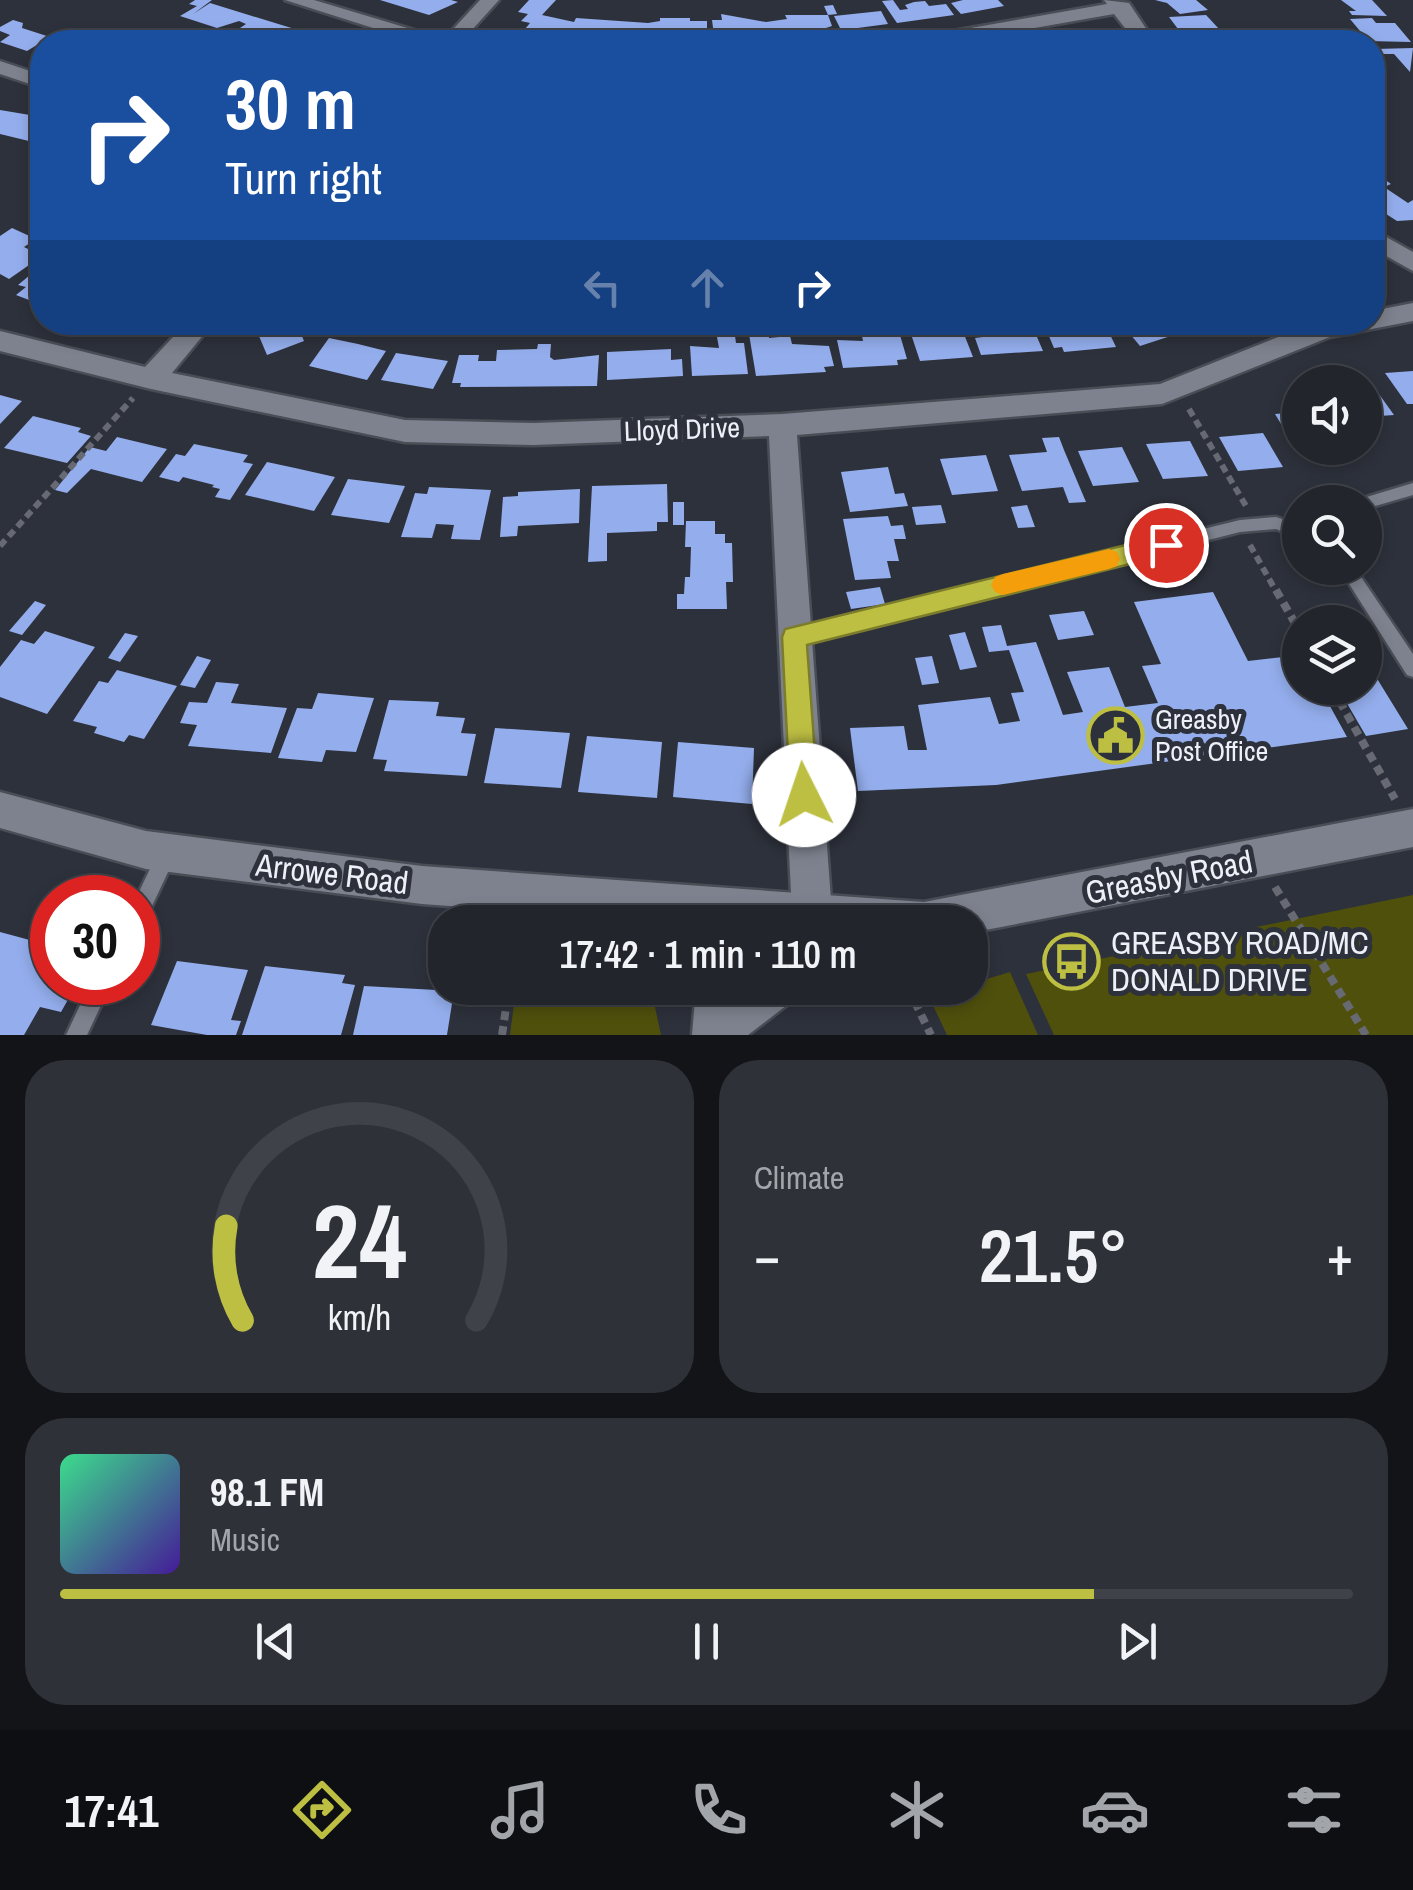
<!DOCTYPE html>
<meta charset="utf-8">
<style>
:root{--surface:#22252c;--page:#2e3138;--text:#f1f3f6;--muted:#a2a5a9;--line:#3f4248;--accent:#bdbf43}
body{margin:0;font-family:"Archivo Narrow",sans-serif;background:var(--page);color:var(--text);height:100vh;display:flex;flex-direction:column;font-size:38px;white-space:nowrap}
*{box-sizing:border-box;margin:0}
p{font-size:32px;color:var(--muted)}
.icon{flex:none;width:55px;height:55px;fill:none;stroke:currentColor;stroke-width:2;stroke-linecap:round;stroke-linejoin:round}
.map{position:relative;height:1035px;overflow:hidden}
.side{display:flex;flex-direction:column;gap:25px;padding:25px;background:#131418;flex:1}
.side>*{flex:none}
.hud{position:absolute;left:30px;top:30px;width:1355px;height:305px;border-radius:40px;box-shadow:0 5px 15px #0003,0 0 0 2px var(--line);background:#1a4fa0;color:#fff;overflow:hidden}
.tools{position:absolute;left:1282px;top:365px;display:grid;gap:20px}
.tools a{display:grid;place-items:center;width:100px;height:100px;border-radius:50%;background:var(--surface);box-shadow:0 5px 15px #0003,0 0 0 2px var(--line);font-size:50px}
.speed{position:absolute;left:30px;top:875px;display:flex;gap:20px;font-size:50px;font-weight:700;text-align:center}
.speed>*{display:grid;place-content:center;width:130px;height:130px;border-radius:50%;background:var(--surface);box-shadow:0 5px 15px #0003,0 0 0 2px var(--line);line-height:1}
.speed .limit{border:15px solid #d22;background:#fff;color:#111}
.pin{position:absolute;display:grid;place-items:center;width:85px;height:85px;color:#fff;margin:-42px;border:5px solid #fff;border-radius:50%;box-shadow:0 2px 10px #0007}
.me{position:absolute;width:110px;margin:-55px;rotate:356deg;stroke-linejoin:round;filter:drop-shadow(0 0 8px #0008)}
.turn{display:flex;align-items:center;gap:35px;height:210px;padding:0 30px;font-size:45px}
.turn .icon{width:130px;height:130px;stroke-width:2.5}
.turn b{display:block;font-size:70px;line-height:85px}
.lanes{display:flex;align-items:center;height:95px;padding:0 30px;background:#0003;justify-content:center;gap:50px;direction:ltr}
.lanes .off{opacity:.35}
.big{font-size:75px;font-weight:600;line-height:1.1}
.side .widget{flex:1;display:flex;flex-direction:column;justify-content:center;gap:15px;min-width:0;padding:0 35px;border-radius:40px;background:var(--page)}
.side .dial{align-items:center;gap:0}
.dial svg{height:260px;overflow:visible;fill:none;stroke:var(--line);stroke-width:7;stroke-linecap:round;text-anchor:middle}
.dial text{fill:var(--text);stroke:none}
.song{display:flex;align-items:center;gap:30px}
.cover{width:120px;height:120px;border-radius:15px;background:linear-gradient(135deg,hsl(150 70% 55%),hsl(260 70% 35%))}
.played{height:10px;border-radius:5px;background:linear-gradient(90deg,var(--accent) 80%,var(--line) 80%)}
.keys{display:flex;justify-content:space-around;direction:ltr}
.heat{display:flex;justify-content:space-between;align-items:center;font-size:55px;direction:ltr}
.side .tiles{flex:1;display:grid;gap:25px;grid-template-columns:1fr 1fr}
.widget:last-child{grid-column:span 2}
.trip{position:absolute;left:428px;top:905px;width:560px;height:100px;border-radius:40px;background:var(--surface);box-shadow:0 5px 15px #0003,0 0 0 2px var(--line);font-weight:600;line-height:100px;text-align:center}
.dock{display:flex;height:160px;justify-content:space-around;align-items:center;background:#0e0f12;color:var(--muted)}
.dock .icon{width:70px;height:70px}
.dock .selected{color:var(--accent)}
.dock b{font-size:45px;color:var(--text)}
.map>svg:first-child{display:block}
.green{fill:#50500d}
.building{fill:#94aeed}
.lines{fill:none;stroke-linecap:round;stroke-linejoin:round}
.lane-casing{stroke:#494d55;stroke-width:5}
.street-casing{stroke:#494d55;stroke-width:5}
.secondary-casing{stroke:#494d55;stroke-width:5}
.path-far1{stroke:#676a73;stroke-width:6;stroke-dasharray:8 5;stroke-linecap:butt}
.path{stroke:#676a73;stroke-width:8;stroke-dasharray:9 6;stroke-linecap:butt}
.lane{fill:#7d828e;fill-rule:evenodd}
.street{fill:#7d828e;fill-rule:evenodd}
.secondary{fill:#7d828e;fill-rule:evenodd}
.route{fill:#bdbf43;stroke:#7b7c2c;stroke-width:2.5}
.slow{fill:#f59e0b}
.labels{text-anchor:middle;stroke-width:10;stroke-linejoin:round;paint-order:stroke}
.street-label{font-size:28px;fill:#edf0f7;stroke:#2d313b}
.poi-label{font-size:28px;fill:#edf0f7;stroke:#2d313b;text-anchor:start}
.near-street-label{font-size:32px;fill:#edf0f7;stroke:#2d313b}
.near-poi-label{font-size:32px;fill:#edf0f7;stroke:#2d313b;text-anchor:start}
</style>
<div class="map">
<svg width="1413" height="1035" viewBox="0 0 1413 1035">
<rect width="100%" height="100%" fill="#2d313b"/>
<g class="green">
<polygon points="1413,895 1413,1035 1054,1035 1026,974"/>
<polygon points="1010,972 1038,1035 947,1035 929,997 970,988 970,984"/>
<polygon points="516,988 651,988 661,1035 510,1035"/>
</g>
<g class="building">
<polygon points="195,0 212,0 193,14 210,3 337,42 269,40 237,30 246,24 239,21 217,28 180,16 197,6 189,4"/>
<polygon points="380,0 451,0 458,2 429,15"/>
<polygon points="529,0 556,0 542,15 574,22 576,18 648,23 660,21 660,18 690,18 690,21 707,21 707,35 634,38 567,33 563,37 525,29 530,23 521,21 528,14 518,12"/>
<polygon points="893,0 900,10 908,9 905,5 914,2 925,1 929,6 946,4 954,15 897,23 882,1"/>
<polygon points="963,0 998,0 1004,6 961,14 951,3"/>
<polygon points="1155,0 1196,0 1208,10 1180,14 1167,3"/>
<polygon points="1341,0 1372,0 1387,16 1352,15 1349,11 1356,11"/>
<polygon points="833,5 837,14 828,15 832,26 826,28 714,35 712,20 722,20 721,14 766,22 787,19 785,15 828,15 824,6"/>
<polygon points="881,11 888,24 850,29 840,28 834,16"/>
<polygon points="1206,15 1220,30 1181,33 1169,17"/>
<polygon points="1372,18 1376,23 1395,23 1411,42 1368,41 1363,35 1350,35 1347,31 1360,31 1350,19"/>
<polygon points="13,20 23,23 22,28 50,37 27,51 0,42 10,35 0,31 0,27"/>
<polygon points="1413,48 1410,72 1394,54 1379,54 1375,49"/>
<polygon points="0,110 42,117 42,149 29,145 33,142 0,134"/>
<polygon points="1381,177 1391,184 1384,187 1408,203 1413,200 1413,220 1397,221 1372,205 1372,182"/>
<polygon points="12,228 36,239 24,247 42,256 9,279 0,274 0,236"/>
<polygon points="42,265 42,305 16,295 26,287 18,285"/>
<polygon points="253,322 296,322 304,341 267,355"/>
<polygon points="938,322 953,322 955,329 962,329 973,357 920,361 911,334 941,332"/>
<polygon points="1043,322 1061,322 1063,326 1104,322 1116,347 1064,352 1062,347 1054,348"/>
<polygon points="1120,322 1179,322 1186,331 1140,346"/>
<polygon points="1031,323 1043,351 981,355 975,338 983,337 980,328 1022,329 1020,324"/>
<polygon points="767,326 769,338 790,336 792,344 829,346 834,366 824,367 826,372 756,376 748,328"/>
<polygon points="880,330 882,336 900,335 907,359 897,360 898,365 843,368 837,340 863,341 861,331"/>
<polygon points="735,336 736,343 744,343 748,374 692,376 690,346 719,348 717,337"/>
<polygon points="329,338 358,344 386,351 367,380 309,366"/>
<polygon points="538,344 551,344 550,357 554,360 599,355 597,386 460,387 461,383 452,383 459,355 479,355 478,361 496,361 497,350 537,349"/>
<polygon points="671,349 671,360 682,359 683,376 607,380 607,352"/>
<polygon points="396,353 448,361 433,389 381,380"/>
<polygon points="1413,371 1413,404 1407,404 1385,373"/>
<polygon points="1365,383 1371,383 1394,415 1365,417"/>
<polygon points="0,395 22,401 0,424"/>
<polygon points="1300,412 1300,447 1295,447 1275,414"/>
<polygon points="33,416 81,428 78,432 91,436 67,463 4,448"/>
<polygon points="1263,433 1283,467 1238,471 1219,437"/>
<polygon points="117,437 167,449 142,482 91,469 67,493 55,490 90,447 106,451"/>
<polygon points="1059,437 1064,450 1086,502 1069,503 1063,487 1022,491 1009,455 1047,452 1042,438"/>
<polygon points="1190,441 1208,476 1163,479 1146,444"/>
<polygon points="194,444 248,455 243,462 253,464 230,500 215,497 220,489 212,487 214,485 183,477 179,482 159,477 176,454 185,456"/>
<polygon points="1122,447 1139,482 1093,486 1078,451"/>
<polygon points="986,455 998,491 952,495 940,459"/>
<polygon points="267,462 295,468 335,477 314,511 245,495"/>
<polygon points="888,467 895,494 904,493 908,506 850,512 841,472"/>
<polygon points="348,479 405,486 389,523 331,515"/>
<polygon points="667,484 668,522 657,522 657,531 607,533 607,561 588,562 592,486"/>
<polygon points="429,487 491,490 480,540 451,539 454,525 436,524 432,538 401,537 415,493 427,494"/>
<polygon points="580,489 579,523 518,526 517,536 500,537 503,497 518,496 518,492"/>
<rect x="673" y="502" width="11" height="23"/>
<polygon points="941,505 946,523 916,525 912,507"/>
<polygon points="1027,505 1035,527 1018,528 1011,507"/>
<polygon points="888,516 891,526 903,525 906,539 894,539 899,561 887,561 891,578 855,580 843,519"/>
<polygon points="686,521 715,521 715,534 725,534 725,543 732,543 733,582 726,582 727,609 677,609 677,594 684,594 685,577 690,577 691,547 685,547"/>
<polygon points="880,587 885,604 851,609 846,592"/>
<polygon points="1213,592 1248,661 1300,655 1300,688 1320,688 1347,737 996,785 858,791 850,728 904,726 908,750 927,750 918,705 990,697 999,724 1020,721 1011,693 1024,692 1009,650 989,652 982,627 1001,625 1007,646 1036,642 1063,715 1083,712 1067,672 1109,667 1125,707 1158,703 1142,666 1161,664 1134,602"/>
<polygon points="35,601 46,605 22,635 9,631"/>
<polygon points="1084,611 1094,635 1058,640 1049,615"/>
<polygon points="45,631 95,647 47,714 0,697 0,667 21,640 34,644"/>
<polygon points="965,632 977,667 960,670 949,635"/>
<polygon points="125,633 138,636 120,662 108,658"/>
<polygon points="197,656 211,660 195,688 180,685"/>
<polygon points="932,656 939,683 922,685 915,658"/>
<polygon points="1365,659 1408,729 1366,736 1338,688 1365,688"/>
<polygon points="117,670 177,686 144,739 129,735 124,742 94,733 97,727 73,721 99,681 108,683"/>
<polygon points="216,682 239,684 231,703 287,708 271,753 188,746 197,725 180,723 189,702 207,703"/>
<polygon points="318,693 374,698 356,752 326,750 322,762 278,758 297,708 312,709"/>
<polygon points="389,700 439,702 436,716 465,718 461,733 476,734 467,776 384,771 387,760 373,759"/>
<polygon points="495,728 570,733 561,788 484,783"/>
<polygon points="587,736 662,742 657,798 578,792"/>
<polygon points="678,742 754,748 752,804 673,797"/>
<polygon points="0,932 52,946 52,982 78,982 61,1012 40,1007 24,1035 0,1035"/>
<polygon points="177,961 248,970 231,1020 241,1021 236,1035 207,1035 151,1025"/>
<polygon points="265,966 345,975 342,983 355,985 341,1035 242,1035"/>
<polygon points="364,986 454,991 447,1035 353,1035"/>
</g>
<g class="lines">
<defs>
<g id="lane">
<polygon points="1413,483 1413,495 1365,509 1365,502 1358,502 1360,499"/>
<polygon points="1276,517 1300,525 1300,539 1276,529 1240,532 794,645 788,642 786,637 788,632 794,629 1240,520"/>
<polygon points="1339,568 1355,568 1413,654 1413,677 1407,675"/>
<polygon points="168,844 175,846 177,853 145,921 138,924 136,898 161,846"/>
<polygon points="91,982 112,982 87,1035 66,1035"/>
</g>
<g id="street">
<polygon points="285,0 314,0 444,39 480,0 499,0 461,42 417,42"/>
<polygon points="1104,0 1129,3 1155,42 1136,42 1114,14 954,42 915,42 925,36 1107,4"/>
<polygon points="0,61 42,75 42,88 0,74"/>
<polygon points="1372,229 1413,252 1413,271 1372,248"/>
<polygon points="1413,303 1413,321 1330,337 1162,404 797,435 832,914 828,922 796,922 792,914 769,436 534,445 405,442 151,389 0,351 0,331 145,367 187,322 214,322 172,373 405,420 534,423 782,414 1160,384 1316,322 1372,322 1372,311"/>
</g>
<g id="secondary">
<polygon points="0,792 146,831 422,866 924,902 1413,809 1413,847 970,933 970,922 668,922 422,904 146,869 0,828"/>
<polygon points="696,988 736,988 736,993 743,988 797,988 791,1002 748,1035 692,1035"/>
</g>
</defs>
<use href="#lane" class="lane-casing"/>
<use href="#street" class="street-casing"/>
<use href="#secondary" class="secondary-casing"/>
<g class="path-far1">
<polyline points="1189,409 1246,506"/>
<polyline points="1250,545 1277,593"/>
<polyline points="0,546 133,398"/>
</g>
<g class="path">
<polyline points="1276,590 1300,632"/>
<polyline points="1332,688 1395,799"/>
<polyline points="1275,887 1366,1035"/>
<polyline points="908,988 931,1035"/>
<polyline points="502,1035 509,988"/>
</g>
<use href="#lane" class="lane"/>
<use href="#street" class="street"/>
<use href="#secondary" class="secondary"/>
</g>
<polygon class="route" points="1166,535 1174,538 1177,545 1174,552 1166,555 807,645 818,795 814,805 804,809 795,805 790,795 782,637 785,629"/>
<polygon class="slow" points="1109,549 1117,552 1120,559 1117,566 1109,569 1003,595 995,592 991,585 995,577 1003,574"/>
<defs>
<symbol id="civic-ring" viewBox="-11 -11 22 22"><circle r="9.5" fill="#2d313b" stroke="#bdbf43" stroke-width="1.5"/><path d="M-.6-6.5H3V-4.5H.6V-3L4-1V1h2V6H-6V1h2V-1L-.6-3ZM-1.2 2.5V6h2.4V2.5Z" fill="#bdbf43"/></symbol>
<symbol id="bus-ring" viewBox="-11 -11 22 22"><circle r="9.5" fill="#2d313b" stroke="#bdbf43" stroke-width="1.5"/><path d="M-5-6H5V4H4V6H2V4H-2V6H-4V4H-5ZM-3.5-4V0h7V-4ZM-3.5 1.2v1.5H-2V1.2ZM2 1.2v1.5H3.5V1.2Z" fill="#bdbf43"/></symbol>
</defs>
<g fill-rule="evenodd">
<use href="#civic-ring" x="1084" y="704" width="63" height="63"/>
<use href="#bus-ring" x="1040" y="930" width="63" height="63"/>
</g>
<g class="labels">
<g class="street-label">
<text transform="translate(682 429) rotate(-2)" y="10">Lloyd Drive</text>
</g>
<g class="poi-label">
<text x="1155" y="729">Greasby<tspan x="1155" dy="32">Post Office</tspan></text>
</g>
<g class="near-street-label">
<text transform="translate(332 874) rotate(7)" y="11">Arrowe Road</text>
<text transform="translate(1169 877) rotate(-11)" y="11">Greasby Road</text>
</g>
<g class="near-poi-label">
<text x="1111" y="954">GREASBY ROAD/MC<tspan x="1111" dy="37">DONALD DRIVE</tspan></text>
</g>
</g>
</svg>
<div class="tools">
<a><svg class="icon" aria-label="sound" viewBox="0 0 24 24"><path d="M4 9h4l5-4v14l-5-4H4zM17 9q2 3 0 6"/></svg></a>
<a><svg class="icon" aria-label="search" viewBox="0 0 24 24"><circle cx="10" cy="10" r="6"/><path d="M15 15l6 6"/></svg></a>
<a><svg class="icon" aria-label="layers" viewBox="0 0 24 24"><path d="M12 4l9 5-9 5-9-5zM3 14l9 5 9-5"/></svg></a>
</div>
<div class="speed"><div class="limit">30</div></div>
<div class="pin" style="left:1166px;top:545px;background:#d93025"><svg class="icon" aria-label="arrive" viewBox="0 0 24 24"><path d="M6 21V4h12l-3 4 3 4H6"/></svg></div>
<svg class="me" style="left:804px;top:795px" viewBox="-20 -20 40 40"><circle r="19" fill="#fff"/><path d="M0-13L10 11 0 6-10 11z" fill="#bdbf43"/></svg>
<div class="trip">17:42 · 1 min · 110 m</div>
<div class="hud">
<div class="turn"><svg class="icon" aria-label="right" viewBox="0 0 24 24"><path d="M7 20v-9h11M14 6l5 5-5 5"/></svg><div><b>30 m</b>Turn right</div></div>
<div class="lanes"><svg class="icon off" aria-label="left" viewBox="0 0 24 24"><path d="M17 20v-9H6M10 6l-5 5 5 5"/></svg><svg class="icon off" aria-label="ahead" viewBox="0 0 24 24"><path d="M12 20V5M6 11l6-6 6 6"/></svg><svg class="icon" aria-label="right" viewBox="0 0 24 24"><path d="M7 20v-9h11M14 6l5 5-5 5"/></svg></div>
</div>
</div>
<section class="side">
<div class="tiles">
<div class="widget dial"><svg viewBox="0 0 100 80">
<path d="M14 69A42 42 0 1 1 86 69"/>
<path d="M14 69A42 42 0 0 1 9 40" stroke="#bdbf43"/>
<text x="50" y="56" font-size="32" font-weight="700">24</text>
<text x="50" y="72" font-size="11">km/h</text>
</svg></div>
<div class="widget"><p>Climate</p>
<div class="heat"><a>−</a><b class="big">21.5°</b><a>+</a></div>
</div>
<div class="widget">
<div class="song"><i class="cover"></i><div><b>98.1 FM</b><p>Music</p></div></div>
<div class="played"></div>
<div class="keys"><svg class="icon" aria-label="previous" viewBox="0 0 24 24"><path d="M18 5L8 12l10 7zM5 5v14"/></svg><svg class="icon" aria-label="pause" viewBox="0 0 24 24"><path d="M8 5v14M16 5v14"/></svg><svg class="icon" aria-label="next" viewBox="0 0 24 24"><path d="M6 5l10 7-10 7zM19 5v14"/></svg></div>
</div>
</div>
</section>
<nav class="dock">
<b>17:41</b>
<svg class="icon selected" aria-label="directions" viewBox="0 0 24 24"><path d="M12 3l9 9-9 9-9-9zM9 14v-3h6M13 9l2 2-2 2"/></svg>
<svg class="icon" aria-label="music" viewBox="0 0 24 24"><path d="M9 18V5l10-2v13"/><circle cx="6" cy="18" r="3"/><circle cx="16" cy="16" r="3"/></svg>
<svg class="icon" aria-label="phone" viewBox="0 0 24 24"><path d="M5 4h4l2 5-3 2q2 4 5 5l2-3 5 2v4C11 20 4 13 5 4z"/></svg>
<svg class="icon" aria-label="climate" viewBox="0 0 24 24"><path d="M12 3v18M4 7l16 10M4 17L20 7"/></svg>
<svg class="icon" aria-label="car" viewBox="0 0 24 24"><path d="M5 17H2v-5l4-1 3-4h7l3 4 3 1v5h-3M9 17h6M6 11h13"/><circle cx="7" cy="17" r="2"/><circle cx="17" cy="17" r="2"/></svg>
<svg class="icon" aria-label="filters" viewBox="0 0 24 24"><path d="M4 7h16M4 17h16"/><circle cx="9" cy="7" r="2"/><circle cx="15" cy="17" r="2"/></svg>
</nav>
